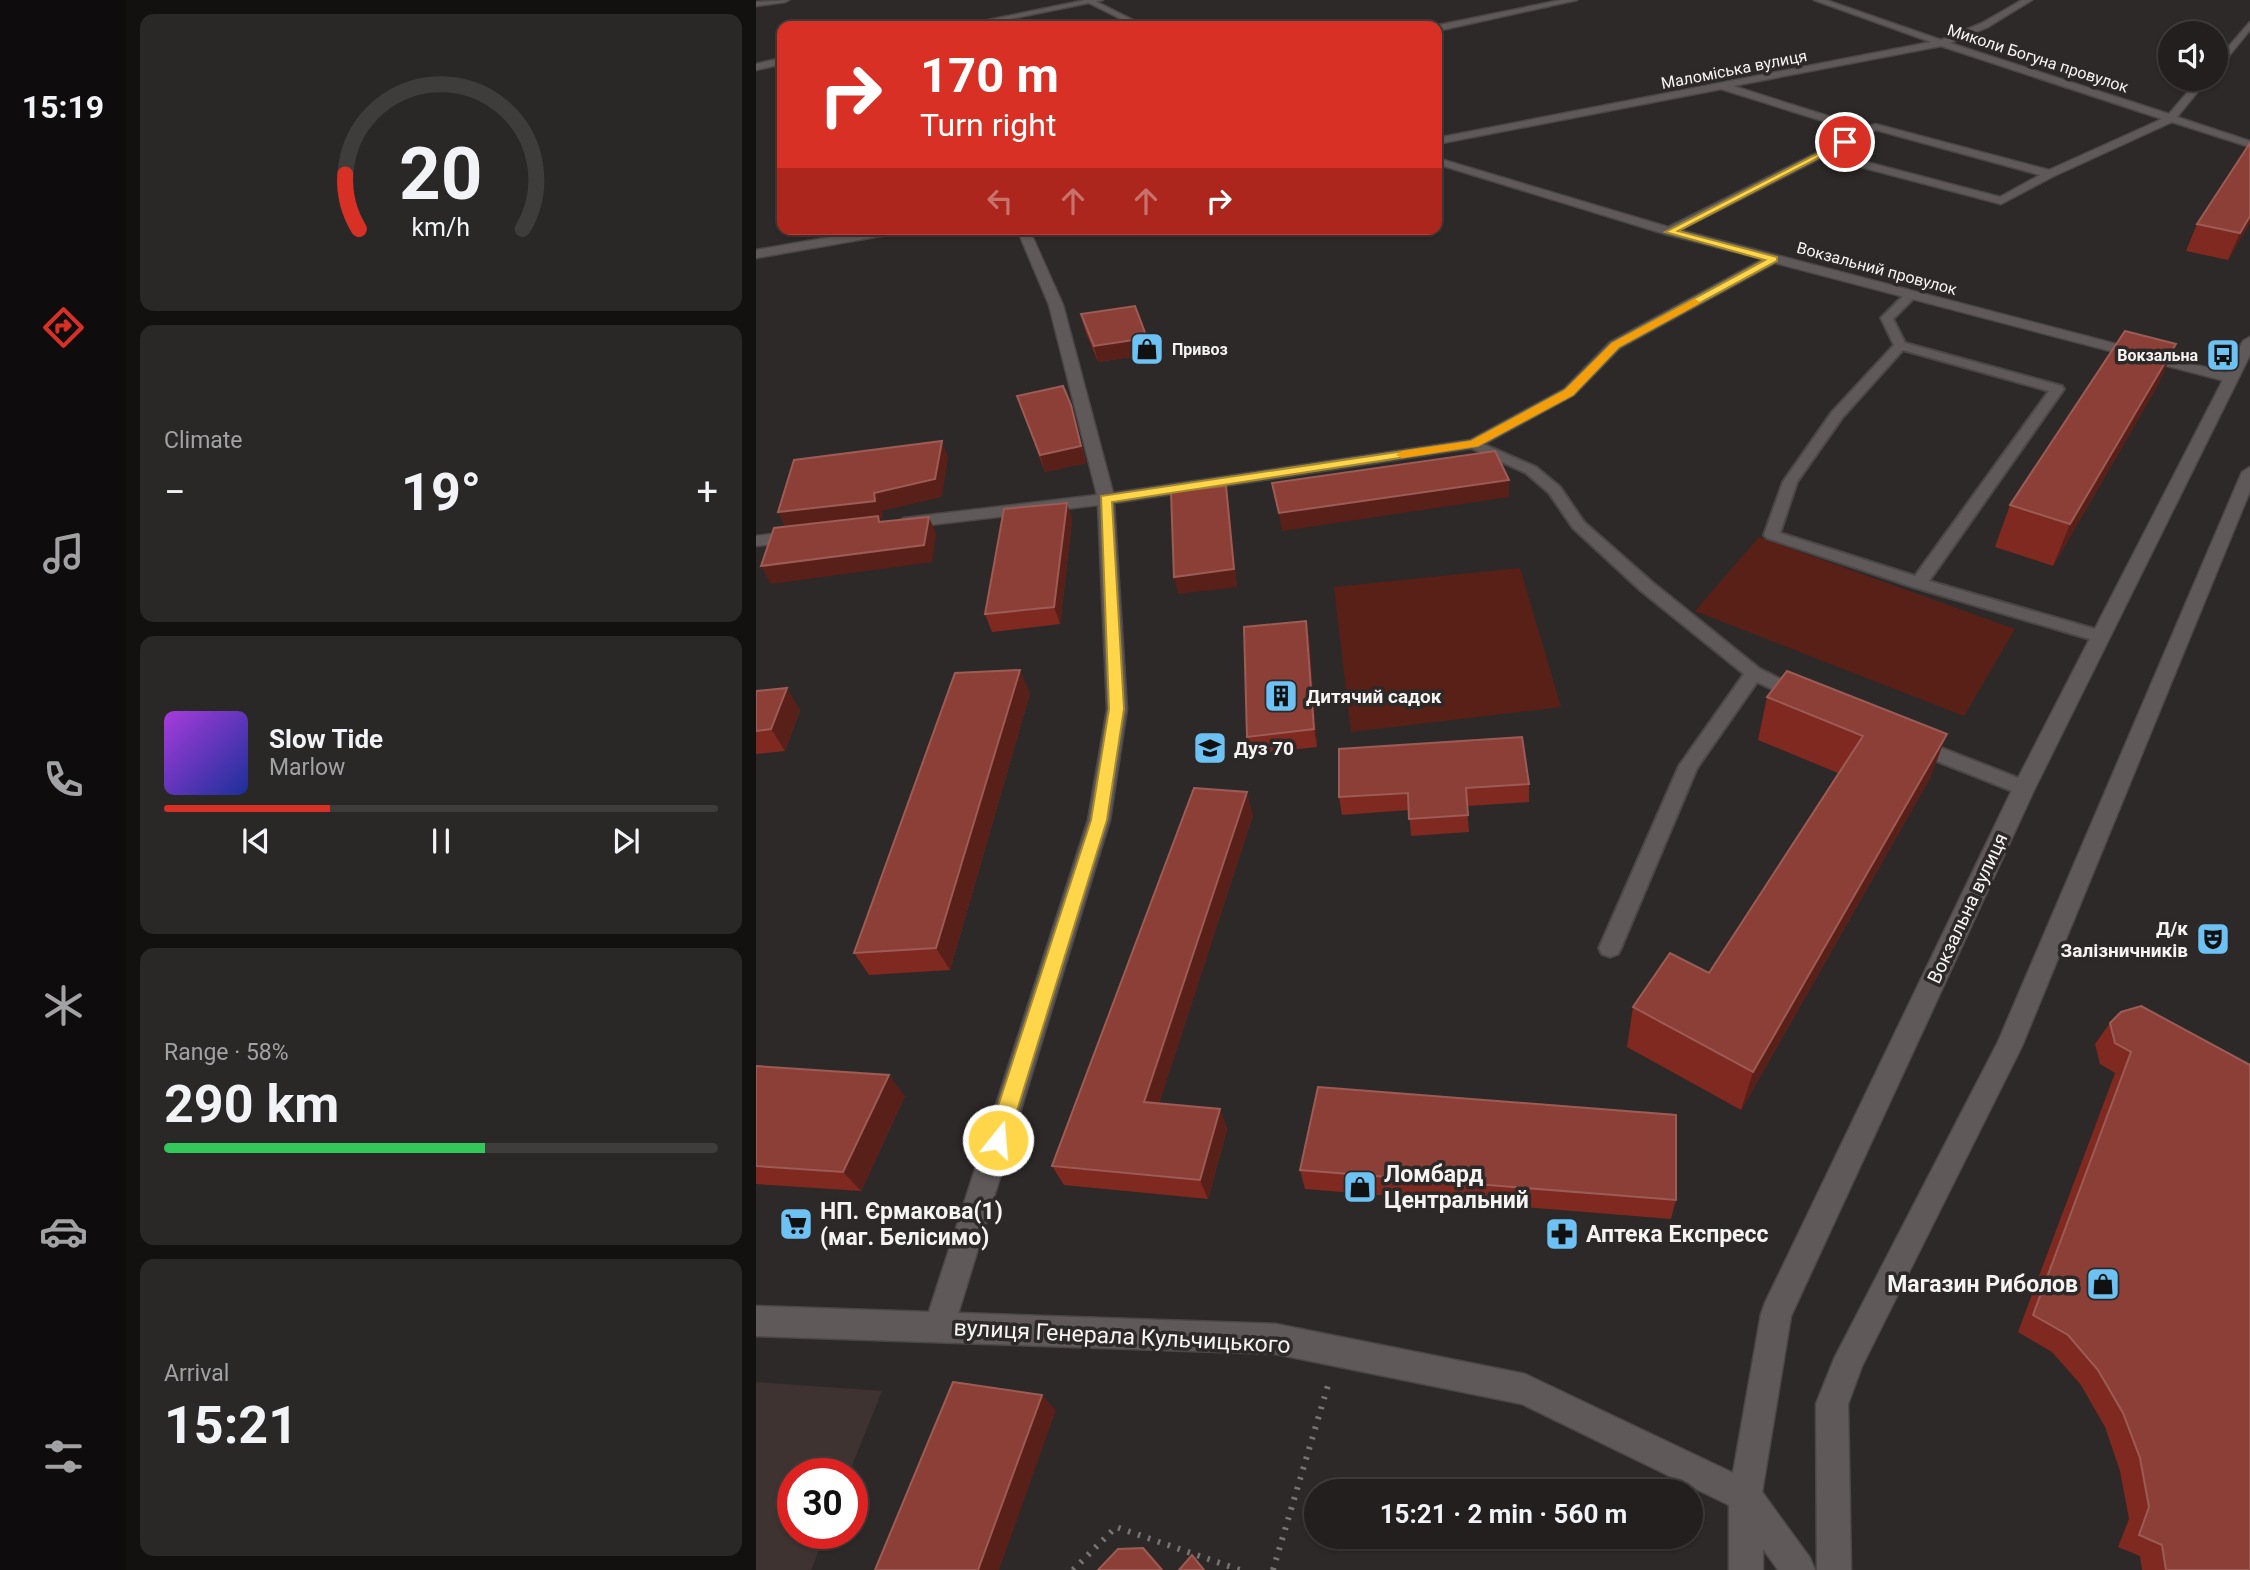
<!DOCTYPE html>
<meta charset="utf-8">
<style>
:root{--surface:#221f1e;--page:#2a2727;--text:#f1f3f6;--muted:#a2a2a4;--line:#3f3d3c;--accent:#d93025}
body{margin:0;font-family:Roboto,sans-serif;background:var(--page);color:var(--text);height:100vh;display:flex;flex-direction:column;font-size:26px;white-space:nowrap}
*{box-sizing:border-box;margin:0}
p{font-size:23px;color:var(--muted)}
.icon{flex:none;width:38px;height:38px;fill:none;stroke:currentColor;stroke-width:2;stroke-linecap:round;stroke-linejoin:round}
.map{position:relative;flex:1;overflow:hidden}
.details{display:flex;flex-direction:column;gap:14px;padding:14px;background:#131110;width:630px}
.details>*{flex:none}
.banner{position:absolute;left:21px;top:21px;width:665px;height:214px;border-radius:14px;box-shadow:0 2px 5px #0004,0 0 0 2px var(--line);background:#d93025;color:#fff;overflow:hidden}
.controls{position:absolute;left:1402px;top:21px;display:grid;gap:14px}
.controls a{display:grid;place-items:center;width:70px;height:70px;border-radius:50%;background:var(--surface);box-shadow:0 2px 5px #0004,0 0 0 2px var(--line);font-size:35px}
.speed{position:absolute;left:21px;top:1458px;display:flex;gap:14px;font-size:35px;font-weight:700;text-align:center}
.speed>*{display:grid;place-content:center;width:91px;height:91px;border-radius:50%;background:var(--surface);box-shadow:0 2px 5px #0004,0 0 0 2px var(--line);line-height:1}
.speed .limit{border:10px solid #d22;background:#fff;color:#111}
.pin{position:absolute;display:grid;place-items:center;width:60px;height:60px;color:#fff;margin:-30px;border:4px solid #fff;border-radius:50%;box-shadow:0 2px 7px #0007}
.me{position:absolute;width:77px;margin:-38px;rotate:17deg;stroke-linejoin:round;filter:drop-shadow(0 0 5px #0008)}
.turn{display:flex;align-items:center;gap:24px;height:147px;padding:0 28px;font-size:32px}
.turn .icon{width:91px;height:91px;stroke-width:2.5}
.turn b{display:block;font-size:49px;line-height:60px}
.lanes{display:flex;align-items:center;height:66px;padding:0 28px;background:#0003;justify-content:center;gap:35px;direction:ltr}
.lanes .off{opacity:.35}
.big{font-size:52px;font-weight:700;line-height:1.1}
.details .widget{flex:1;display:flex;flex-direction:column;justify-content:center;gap:10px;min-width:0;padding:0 24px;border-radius:14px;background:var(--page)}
.details .dial{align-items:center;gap:0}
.dial svg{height:182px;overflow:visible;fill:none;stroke:var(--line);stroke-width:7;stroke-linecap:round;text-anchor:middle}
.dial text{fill:var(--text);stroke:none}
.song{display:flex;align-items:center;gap:21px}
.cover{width:84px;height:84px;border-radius:10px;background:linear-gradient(135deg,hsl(280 70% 55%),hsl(230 70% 35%))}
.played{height:7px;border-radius:4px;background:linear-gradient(90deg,var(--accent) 30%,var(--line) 30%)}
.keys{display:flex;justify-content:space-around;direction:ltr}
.heat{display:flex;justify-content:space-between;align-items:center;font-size:38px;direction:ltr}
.charge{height:10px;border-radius:5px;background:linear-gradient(90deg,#34c759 58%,var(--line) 0)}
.trip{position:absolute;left:548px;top:1479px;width:399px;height:70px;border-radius:35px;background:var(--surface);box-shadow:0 2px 5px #0004,0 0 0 2px var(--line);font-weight:700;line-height:70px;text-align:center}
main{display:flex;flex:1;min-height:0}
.tab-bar{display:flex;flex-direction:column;width:126px;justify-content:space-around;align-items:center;background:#0e0c0c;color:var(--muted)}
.tab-bar .icon{width:49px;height:49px}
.tab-bar .active{color:var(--accent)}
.tab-bar b{font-size:32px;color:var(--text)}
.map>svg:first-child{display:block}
.built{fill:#3e3331}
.green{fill:#592018}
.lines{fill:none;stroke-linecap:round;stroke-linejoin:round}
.lane-casing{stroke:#4b4747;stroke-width:4}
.street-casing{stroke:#4b4747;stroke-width:3}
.secondary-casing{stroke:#4b4747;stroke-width:3}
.path{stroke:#777473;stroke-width:6;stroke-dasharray:2.5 8;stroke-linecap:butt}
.lane{fill:#5f5a59;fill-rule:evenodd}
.street{fill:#5f5a59;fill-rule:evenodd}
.secondary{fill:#5f5a59;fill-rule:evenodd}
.wall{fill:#7f2920}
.shaded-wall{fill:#59201a}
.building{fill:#8c3f37;stroke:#9c5b54;stroke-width:2}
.route{fill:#ffd54a;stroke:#a68a30;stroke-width:2}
.slow{fill:#f59e0b}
.labels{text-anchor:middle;stroke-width:7;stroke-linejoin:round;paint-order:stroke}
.far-street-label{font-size:16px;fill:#f6f3f3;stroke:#2d2928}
.far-poi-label{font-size:16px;font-weight:bold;fill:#f6f3f3;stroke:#2d2928;text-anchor:start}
.poi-label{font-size:19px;font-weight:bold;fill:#f6f3f3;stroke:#2d2928;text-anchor:start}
.street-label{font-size:19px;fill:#f6f3f3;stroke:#2d2928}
.near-poi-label{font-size:23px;font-weight:bold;fill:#f6f3f3;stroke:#2d2928;text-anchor:start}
.near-street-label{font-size:23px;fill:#f6f3f3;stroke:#2d2928}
</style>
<main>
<nav class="tab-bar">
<b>15:19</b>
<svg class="icon active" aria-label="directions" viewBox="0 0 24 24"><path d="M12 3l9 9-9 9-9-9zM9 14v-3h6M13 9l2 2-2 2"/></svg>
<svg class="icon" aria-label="music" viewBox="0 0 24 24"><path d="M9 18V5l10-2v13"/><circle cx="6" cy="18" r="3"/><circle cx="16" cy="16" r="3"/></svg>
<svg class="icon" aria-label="phone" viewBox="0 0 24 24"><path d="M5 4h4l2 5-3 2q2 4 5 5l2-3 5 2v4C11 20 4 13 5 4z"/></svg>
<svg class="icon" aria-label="climate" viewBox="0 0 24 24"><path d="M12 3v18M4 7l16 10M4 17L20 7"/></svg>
<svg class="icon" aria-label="car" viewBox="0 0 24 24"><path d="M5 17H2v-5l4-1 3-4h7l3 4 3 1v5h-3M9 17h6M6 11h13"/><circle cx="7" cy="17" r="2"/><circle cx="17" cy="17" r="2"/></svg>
<svg class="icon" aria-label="filters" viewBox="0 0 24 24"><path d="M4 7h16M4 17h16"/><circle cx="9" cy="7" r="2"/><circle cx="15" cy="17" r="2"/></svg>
</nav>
<section class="details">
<div class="widget dial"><svg viewBox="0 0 100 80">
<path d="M14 69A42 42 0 1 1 86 69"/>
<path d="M14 69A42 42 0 0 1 8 45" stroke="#d93025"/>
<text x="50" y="56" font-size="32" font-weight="700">20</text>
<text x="50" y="72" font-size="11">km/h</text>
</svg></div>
<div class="widget"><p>Climate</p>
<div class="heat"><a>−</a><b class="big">19°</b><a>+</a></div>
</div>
<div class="widget">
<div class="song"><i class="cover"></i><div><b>Slow Tide</b><p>Marlow</p></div></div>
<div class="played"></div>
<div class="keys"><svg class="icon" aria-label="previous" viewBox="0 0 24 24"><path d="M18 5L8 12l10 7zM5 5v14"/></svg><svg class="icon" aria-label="pause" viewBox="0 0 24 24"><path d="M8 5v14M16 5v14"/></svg><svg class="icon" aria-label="next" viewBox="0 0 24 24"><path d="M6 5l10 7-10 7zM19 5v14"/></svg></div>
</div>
<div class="widget"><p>Range · 58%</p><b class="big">290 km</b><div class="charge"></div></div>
<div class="widget"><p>Arrival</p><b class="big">15:21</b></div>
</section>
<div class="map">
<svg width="1494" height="1570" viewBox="0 0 1494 1570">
<rect width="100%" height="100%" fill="#2d2928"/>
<polygon class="built" points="0,1382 126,1391 93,1473 37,1474 37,1533 70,1533 55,1570 0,1570"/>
<g class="green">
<polygon points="1003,537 1259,629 1208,716 939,611"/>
<polygon points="764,568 805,707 595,732 578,587"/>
</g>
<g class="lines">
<defs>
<g id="lane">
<path d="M1151 292 1161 295 1137 319 1149 343 1306 386 1308 389 1173 581 1349 632 1351 636 1349 640H1337L1157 587 1011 538 1008 535 1027 482 1076 412 1138 345 1125 318ZM1147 350 1293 391 1159 576 1024 533 1041 482 1086 418Z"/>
<polygon points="718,440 780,467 804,487 828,522 896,582 1004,669 1048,691 1051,695 1042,701 1001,682 941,768 865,948 862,954 854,957 846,954 843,948 923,766 988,674 884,590 817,528 793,493 770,473 713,447 713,441"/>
<polygon points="1160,738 1275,783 1278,788 1275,793 1261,793 1153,750 1151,745 1153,740"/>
</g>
<g id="street">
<polygon points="33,0 29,2 0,6 0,2"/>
<polygon points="327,0 337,0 389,26 379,26"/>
<polygon points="805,0 821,0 681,31 681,26 678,26"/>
<path d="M1058 0H1070L1185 40 1226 23 1266 0H1276L1232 27 1194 43 1413 114 1443 79H1452L1421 117 1494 141V147L1416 122 1298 176 1245 204 1067 157 924 230 1479 375 1481 378 1474 382 1469 381 1019 263 864 348 818 395 723 447 358 503 371 709 354 820 198 1327 194 1338 183 1342 172 1338 168 1327 332 820 351 709 342 505 148 528 140 523 148 518 341 495 293 305 261 229H273L307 305 357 493 714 440 808 389 854 342 1007 259 909 234 681 164V158L912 227 1102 132 965 89 681 144V138L1175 42ZM1185 46 1406 119 1293 170 1119 124 1110 128 977 86ZM1120 130 1284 175 1244 197 1076 153Z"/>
<polygon points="1494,22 1494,30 1463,68 1460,69 1460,61"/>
<polygon points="120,229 148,229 142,233 0,258 0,250"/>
<polygon points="43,531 49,532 51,536 49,540 0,546 0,536"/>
</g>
<g id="secondary">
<polygon points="330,0 347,0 219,26 203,26"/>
<polygon points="26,58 26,64 0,70 0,64"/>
<polygon points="1494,337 1494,355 1279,788 1035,1316 1006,1492 1054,1558 1059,1570 1022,1570 1007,1549 1007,1570 973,1570 973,1505 766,1404 520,1354 0,1336 0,1306 520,1324 769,1374 977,1473 1005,1314 1009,1303 1257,788 1487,341"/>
<polygon points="1494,467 1494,491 1266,1046 1106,1366 1092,1404 1095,1570 1061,1570 1060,1404 1078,1359 1242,1042 1486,472"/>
</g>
</defs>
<use href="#lane" class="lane-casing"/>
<use href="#street" class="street-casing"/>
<use href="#secondary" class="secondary-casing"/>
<g class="path">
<polyline points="317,1570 360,1527 484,1570"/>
<polyline points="517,1570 573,1382"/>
</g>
<use href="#lane" class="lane"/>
<use href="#street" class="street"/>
<use href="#secondary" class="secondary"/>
</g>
<g class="wall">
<polygon points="1494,222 1472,260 1430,251 1441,224"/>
<polygon points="325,314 391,338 395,354 342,362 329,330"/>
<polygon points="1403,383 1297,566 1239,547 1254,505"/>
<polygon points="261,396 320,422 330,463 289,472"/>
<polygon points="311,503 316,520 304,624 236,632 229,614"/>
<polygon points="550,621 553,639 561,747 495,754 491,737"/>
<polygon points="1031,671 1175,776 985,1110 871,1047 877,1007 953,973 1082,773 1002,740 1011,697"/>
<polygon points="0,691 44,710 29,751 0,754"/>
<polygon points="274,693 194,970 113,975 98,953"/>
<polygon points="773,784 773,802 711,806 713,832 655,836 653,810 586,815 583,797"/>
<polygon points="497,815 403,1103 464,1109 471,1129 452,1199 308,1185 296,1166"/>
<polygon points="1385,1006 1494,1570 1386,1570 1384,1556 1362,1547 1373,1519 1364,1471 1349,1427 1325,1385 1296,1352 1262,1332 1359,1073 1344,1064 1339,1044 1354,1023"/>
<polygon points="0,1066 149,1096 105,1191 0,1184"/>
<polygon points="544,1170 920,1200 915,1219 549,1189"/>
</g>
<g class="shaded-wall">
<polygon points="1494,216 1494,222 1472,260 1484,233"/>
<polygon points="391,338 395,354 342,362 338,346"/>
<polygon points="1420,344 1403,383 1297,566 1314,524"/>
<polygon points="315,405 330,463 289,472 284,455"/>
<polygon points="186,441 192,458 186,497 126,511 127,518 123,519 129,533 31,530 22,512 118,493"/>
<polygon points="753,480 753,497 526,531 523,513"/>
<polygon points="470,486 473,503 481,587 422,594 418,577"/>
<polygon points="311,503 316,520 304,624 298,607"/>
<polygon points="173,517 180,534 176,562 15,584 5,566"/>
<polygon points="550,621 553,639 561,747 558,729"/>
<polygon points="264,670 274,693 194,970 180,948"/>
<polygon points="31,688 44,710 29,751 15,729"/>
<polygon points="1191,734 1175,776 985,1110 997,1072"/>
<polygon points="491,792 497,815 397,1122 388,1102"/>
<polygon points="133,1075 149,1096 105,1191 87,1172"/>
<polygon points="464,1109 471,1129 452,1199 444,1180"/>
<polygon points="286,1395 300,1410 243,1570 222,1570"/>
<polygon points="387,1548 399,1559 408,1570 406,1570"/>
</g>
<g class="building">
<polygon points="1494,143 1494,216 1484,233 1441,224"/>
<polygon points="379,306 391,338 338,346 325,314"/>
<polygon points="1369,331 1420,344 1314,524 1254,505"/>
<polygon points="307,386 315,405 325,446 284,455 261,396"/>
<polygon points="186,441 179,479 118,493 119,501 22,512 38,460"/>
<polygon points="739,451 753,480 523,513 516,483"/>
<polygon points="470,486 478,569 418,577 415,492"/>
<polygon points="311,503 298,607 229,614 248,509"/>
<polygon points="122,516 123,522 173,517 168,545 5,566 18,528"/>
<polygon points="550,621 558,729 491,737 488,627"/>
<polygon points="264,670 180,948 98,953 199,673"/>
<polygon points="1031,671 1191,734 997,1072 877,1007 914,953 953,973 1107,736 1011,697"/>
<polygon points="31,688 15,729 0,731 0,691"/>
<polygon points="766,737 773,784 710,788 712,815 653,819 652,793 583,797 583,749"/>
<polygon points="438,788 491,792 388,1102 464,1109 444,1180 296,1166"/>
<polygon points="1385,1006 1494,1065 1494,1570 1410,1570 1406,1545 1383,1535 1393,1507 1384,1458 1367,1413 1342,1370 1312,1335 1277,1315 1375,1052 1359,1043 1354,1023 1365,1012"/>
<polygon points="0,1066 133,1075 87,1172 0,1166"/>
<polygon points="562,1087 920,1115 920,1200 544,1170"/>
<polygon points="197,1382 286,1395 222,1570 119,1570"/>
<polygon points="387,1548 406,1570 342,1570 362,1549"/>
<polygon points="436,1555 448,1570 423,1570"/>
</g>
<polygon class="route" points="1086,141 1093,142 922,231 1021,257 1021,261 863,347 817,395 722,446 356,502 368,709 351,820 252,1140 249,1147 242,1150 234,1147 231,1140 335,820 353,709 345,496 715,441 809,390 856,343 1009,260 909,232"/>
<polygon class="slow" points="939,299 944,302 942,304 863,347 817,395 722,446 646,458 640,455 646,451 715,441 809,390 856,343"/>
<defs>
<symbol id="shop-square" viewBox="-11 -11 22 22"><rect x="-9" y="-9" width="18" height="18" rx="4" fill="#6dc2f3" stroke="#2d2928"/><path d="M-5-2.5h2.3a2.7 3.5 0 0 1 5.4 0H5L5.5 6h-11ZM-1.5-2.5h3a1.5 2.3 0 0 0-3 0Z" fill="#111"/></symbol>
<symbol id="bus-square" viewBox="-11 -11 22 22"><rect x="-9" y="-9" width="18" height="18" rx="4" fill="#6dc2f3" stroke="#2d2928"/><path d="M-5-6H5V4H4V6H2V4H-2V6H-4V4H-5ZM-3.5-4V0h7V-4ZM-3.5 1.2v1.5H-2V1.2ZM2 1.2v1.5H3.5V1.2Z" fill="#111"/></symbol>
<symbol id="building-square" viewBox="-11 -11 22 22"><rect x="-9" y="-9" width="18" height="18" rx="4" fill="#6dc2f3" stroke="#2d2928"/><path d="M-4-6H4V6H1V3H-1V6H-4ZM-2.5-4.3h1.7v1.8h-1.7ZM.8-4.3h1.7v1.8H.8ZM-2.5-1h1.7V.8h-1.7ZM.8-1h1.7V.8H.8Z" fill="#111"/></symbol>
<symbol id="school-square" viewBox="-11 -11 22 22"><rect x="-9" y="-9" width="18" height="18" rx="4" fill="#6dc2f3" stroke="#2d2928"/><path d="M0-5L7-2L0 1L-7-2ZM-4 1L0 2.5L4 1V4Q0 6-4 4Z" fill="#111"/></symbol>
<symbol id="theatre-square" viewBox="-11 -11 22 22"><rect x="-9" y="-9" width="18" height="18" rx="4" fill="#6dc2f3" stroke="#2d2928"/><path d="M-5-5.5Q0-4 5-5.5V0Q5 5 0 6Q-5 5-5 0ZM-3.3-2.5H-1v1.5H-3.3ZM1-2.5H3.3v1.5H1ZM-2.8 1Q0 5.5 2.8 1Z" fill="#111"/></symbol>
<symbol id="supermarket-square" viewBox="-11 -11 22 22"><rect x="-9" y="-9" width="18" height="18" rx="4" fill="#6dc2f3" stroke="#2d2928"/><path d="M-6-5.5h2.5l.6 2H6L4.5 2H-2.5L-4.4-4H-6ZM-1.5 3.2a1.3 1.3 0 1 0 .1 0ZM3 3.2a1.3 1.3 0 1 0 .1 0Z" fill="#111"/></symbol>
<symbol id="pharmacy-square" viewBox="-11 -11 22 22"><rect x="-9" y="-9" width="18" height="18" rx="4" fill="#6dc2f3" stroke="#2d2928"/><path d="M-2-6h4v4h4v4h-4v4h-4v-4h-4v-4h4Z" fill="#111"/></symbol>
</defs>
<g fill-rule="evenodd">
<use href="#shop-square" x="372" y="330" width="38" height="38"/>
<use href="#bus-square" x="1448" y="336" width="38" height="38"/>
<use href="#building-square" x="506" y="677" width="38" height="38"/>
<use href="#school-square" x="435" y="729" width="38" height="38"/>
<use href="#theatre-square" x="1438" y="920" width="38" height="38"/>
<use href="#shop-square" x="585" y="1168" width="38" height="38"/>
<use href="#supermarket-square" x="21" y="1205" width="38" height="38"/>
<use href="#pharmacy-square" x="787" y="1215" width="38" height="38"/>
<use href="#shop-square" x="1328" y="1265" width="38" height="38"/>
</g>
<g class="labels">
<g class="far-street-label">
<text transform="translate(1282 58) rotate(18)" y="6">Миколи Богуна провулок</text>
<text transform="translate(978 69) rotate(-11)" y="6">Маломіська вулиця</text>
<text transform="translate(1121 268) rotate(15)" y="6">Вокзальний провулок</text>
</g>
<g class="far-poi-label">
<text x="416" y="355">Привоз</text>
<text x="1442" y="361" text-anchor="end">Вокзальна</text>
</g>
<g class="poi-label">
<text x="550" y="703">Дитячий садок</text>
<text x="478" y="755">Дуз 70</text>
<text x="1432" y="935" text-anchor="end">Д/к<tspan x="1432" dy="22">Залізничників</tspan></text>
</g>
<g class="street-label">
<text transform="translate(1211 908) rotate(-65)" y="7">Вокзальна вулиця</text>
</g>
<g class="near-poi-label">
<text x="628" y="1182">Ломбард<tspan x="628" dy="26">Центральний</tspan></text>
<text x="64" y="1219">НП. Єрмакова(1)<tspan x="64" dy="26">(маг. Белісимо)</tspan></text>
<text x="830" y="1242">Аптека Експресс</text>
<text x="1322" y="1292" text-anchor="end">Магазин Риболов</text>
</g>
<g class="near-street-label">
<text transform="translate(366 1336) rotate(3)" y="8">вулиця Генерала Кульчицького</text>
</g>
</g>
</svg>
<div class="controls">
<a><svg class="icon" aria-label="sound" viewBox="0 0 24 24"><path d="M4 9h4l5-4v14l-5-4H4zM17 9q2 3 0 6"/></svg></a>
</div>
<div class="speed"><div class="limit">30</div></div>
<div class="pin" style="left:1089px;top:142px;background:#d93025"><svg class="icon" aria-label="arrive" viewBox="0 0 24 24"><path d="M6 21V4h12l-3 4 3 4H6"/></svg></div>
<svg class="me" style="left:242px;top:1140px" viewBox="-20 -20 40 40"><circle r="17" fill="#ffd54a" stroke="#fff" stroke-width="3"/><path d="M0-11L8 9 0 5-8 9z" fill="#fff"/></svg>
<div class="trip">15:21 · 2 min · 560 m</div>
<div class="banner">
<div class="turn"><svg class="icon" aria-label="right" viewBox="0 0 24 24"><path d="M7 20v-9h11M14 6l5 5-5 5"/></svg><div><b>170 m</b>Turn right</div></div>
<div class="lanes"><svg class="icon off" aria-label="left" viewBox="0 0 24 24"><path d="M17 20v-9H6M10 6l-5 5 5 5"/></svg><svg class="icon off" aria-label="ahead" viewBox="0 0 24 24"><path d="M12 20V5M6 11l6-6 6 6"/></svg><svg class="icon off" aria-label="ahead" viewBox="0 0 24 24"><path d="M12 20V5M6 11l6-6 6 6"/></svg><svg class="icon" aria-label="right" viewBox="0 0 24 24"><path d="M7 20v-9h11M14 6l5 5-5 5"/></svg></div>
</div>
</div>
</main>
